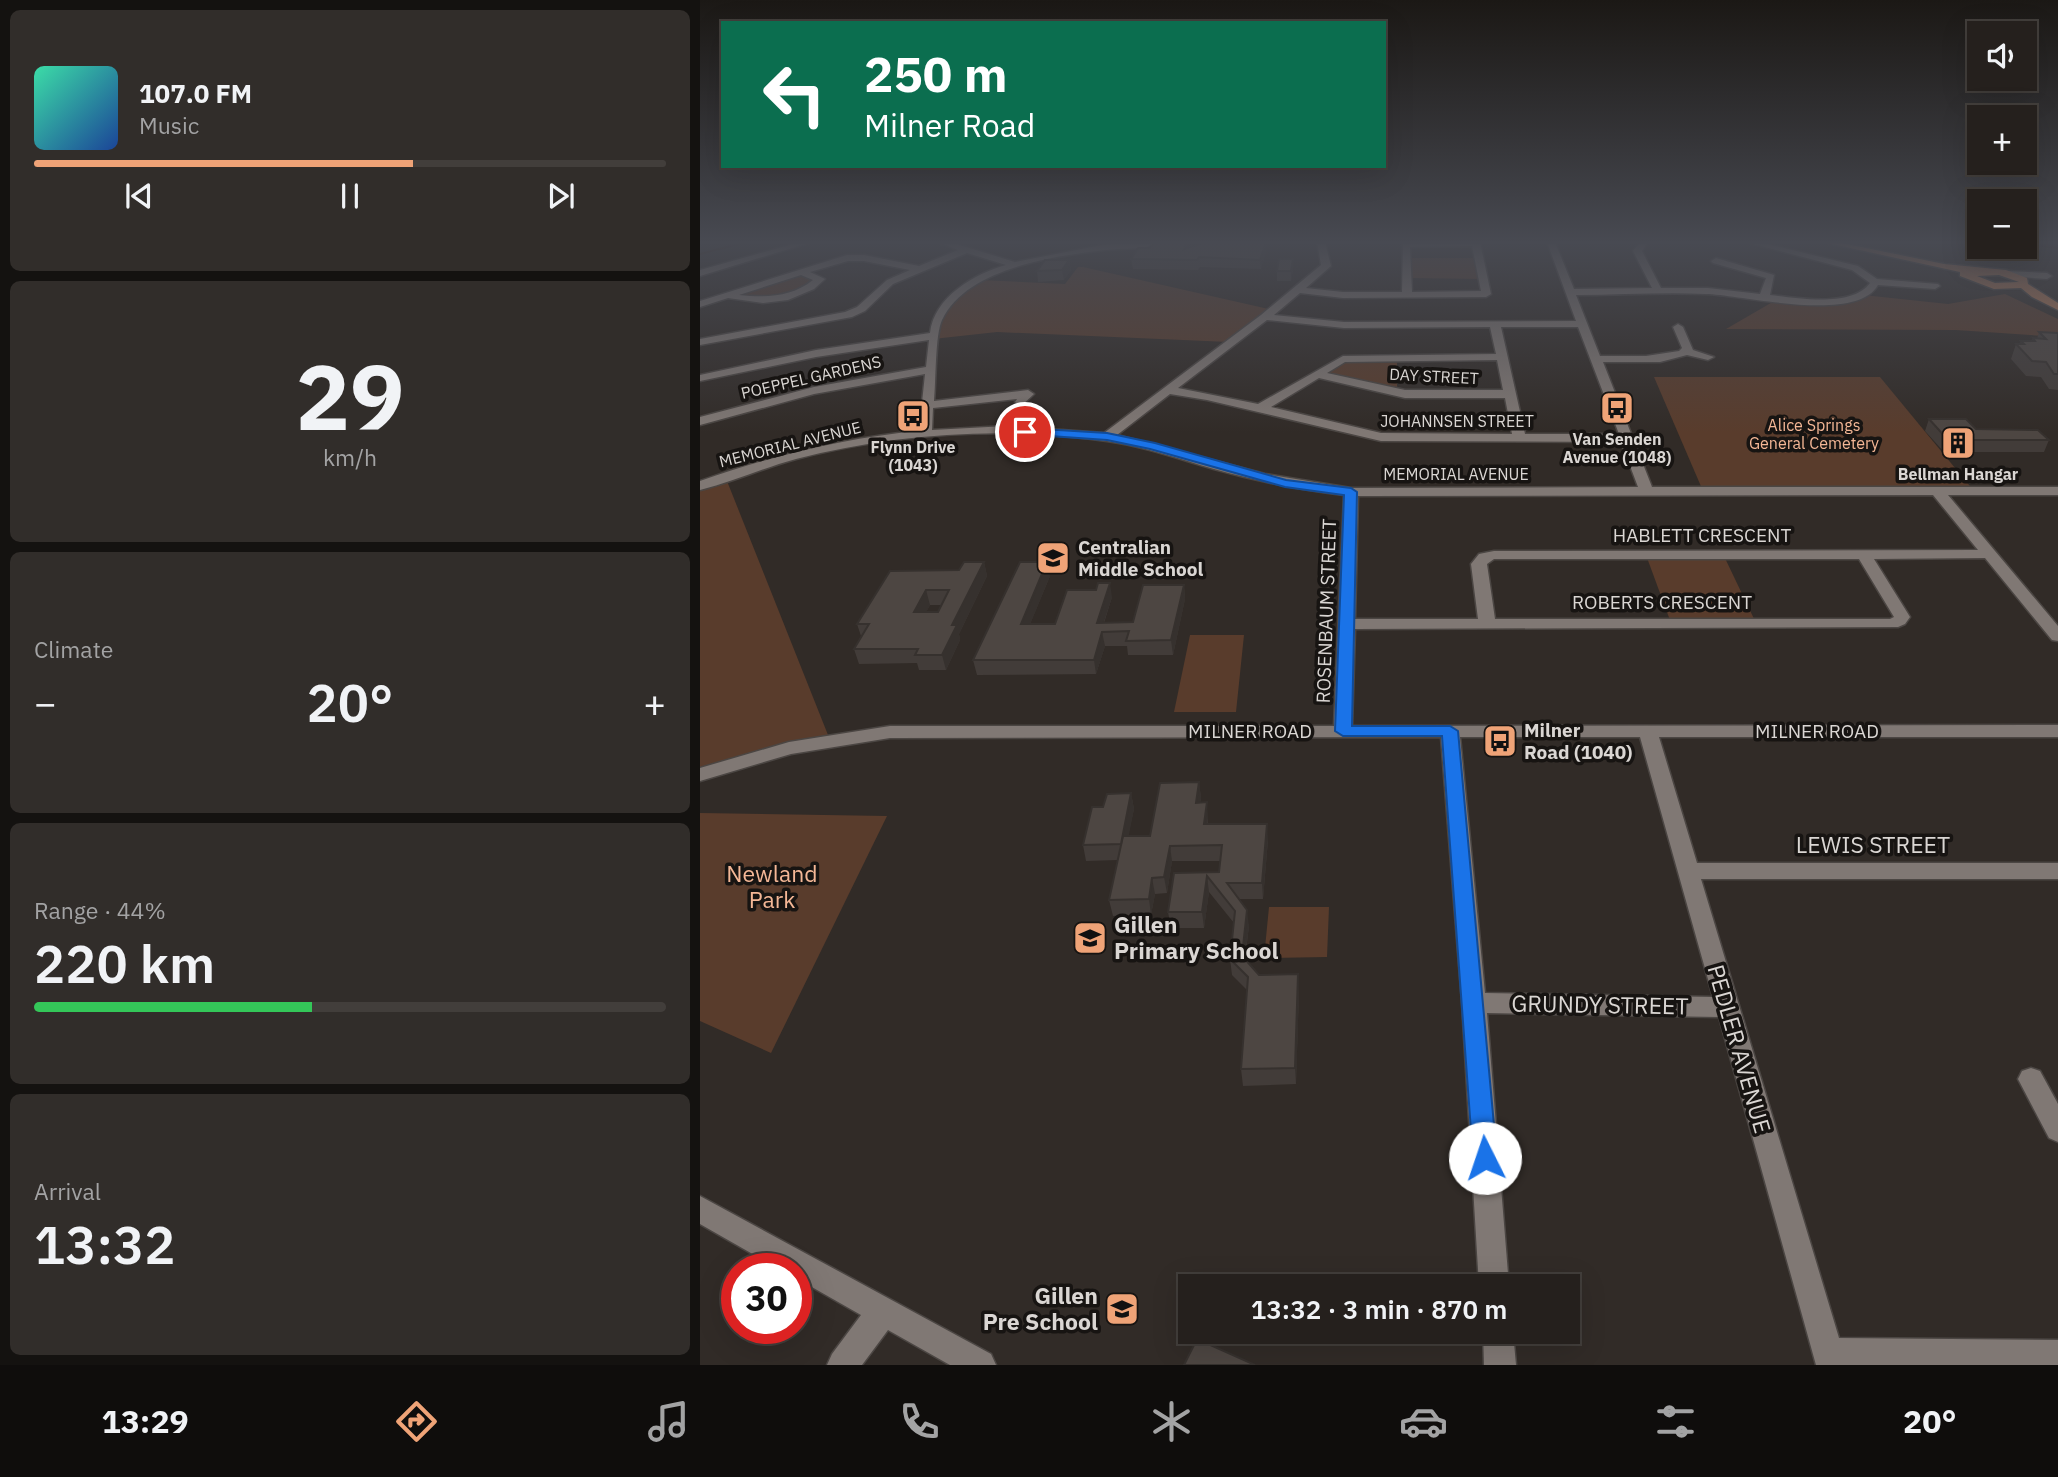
<!DOCTYPE html>
<meta charset="utf-8">
<style>
:root{--surface:#25201d;--page:#312d2a;--text:#f1f3f6;--muted:#a3a3a4;--line:#423e3b;--accent:#efa377}
body{margin:0;font-family:"IBM Plex Sans",sans-serif;background:var(--page);color:var(--text);height:100vh;display:flex;flex-direction:column;font-size:26px;white-space:nowrap}
*{box-sizing:border-box;margin:0}
p{font-size:23px;color:var(--muted)}
.icon{flex:none;width:38px;height:38px;fill:none;stroke:currentColor;stroke-width:2;stroke-linecap:round;stroke-linejoin:round}
.map{position:relative;flex:1;overflow:hidden}
.panel{display:flex;flex-direction:column;gap:10px;padding:10px;background:#141210;width:700px}
.panel>*{flex:none}
.guide{position:absolute;left:21px;top:21px;width:665px;height:147px;border-radius:0px;box-shadow:0 7px 28px #0002,0 0 0 2px var(--line);background:#0b6e4f;color:#fff;overflow:hidden}
.controls{position:absolute;left:1267px;top:21px;display:grid;gap:14px}
.controls a{display:grid;place-items:center;width:70px;height:70px;border-radius:0px;background:var(--surface);box-shadow:0 7px 28px #0002,0 0 0 2px var(--line);font-size:35px}
.speed{position:absolute;left:21px;top:1253px;display:flex;gap:14px;font-size:35px;font-weight:700;text-align:center}
.speed>*{display:grid;place-content:center;width:91px;height:91px;border-radius:50%;background:var(--surface);box-shadow:0 7px 28px #0002,0 0 0 2px var(--line);line-height:1}
.speed .limit{border:10px solid #d22;background:#fff;color:#111}
.pin{position:absolute;display:grid;place-items:center;width:60px;height:60px;color:#fff;margin:-30px;border:4px solid #fff;border-radius:50%;box-shadow:0 2px 7px #0007}
.me{position:absolute;width:77px;margin:-38px;rotate:356deg;stroke-linejoin:round;filter:drop-shadow(0 0 5px #0008)}
.turn{display:flex;align-items:center;gap:24px;height:147px;padding:0 28px;font-size:32px}
.turn .icon{width:91px;height:91px;stroke-width:2.5}
.turn b{display:block;font-size:49px;line-height:60px}
.big{font-size:52px;font-weight:600;line-height:1.1}
.panel .widget{flex:1;display:flex;flex-direction:column;justify-content:center;gap:10px;min-width:0;padding:0 24px;border-radius:10px;background:var(--page)}
.panel .dial{align-items:center;gap:0}
.dial b{font-size:91px;line-height:1}
.song{display:flex;align-items:center;gap:21px}
.cover{width:84px;height:84px;border-radius:10px;background:linear-gradient(135deg,hsl(160 70% 55%),hsl(220 70% 35%))}
.played{height:7px;border-radius:4px;background:linear-gradient(90deg,var(--accent) 60%,var(--line) 60%)}
.keys{display:flex;justify-content:space-around;direction:ltr}
.heat{display:flex;justify-content:space-between;align-items:center;font-size:38px;direction:ltr}
.charge{height:10px;border-radius:5px;background:linear-gradient(90deg,#34c759 44%,var(--line) 0)}
.trip{position:absolute;left:478px;top:1274px;width:402px;height:70px;border-radius:0px;background:var(--surface);box-shadow:0 7px 28px #0002,0 0 0 2px var(--line);font-weight:600;line-height:70px;text-align:center}
.dock{display:flex;height:112px;justify-content:space-around;align-items:center;background:#0f0d0c;color:var(--muted)}
.dock .icon{width:49px;height:49px}
.dock .selected{color:var(--accent)}
.dock b{font-size:32px;color:var(--text)}
main{display:flex;flex:1;min-height:0}
.map>svg:first-child{display:block}
.green{fill:#593c2c}
.lines{fill:none;stroke-linecap:round;stroke-linejoin:round}
.stream{stroke:#2f1303;stroke-width:2}
.minor-casing{stroke:#4b4643;stroke-width:3}
.major-casing{stroke:#4b4643;stroke-width:3}
.minor{fill:#807874;fill-rule:evenodd}
.major{fill:#c38058;fill-rule:evenodd}
.wall{fill:#423c39;fill-rule:evenodd}
.shaded-wall{fill:#36312e}
.building{fill:#4d4642;stroke:#36312e;stroke-width:2;fill-rule:evenodd}
.route{fill:#1a73e8;stroke:#114b97;stroke-width:2}
.labels{text-anchor:middle;stroke-width:7;stroke-linejoin:round;paint-order:stroke}
.far-street-label{font-size:16px;fill:#dad6d3;stroke:#171412}
.far-park-label{font-size:16px;fill:#f4b796;stroke:#171412}
.far-poi-label{font-size:16px;font-weight:bold;fill:#dad6d3;stroke:#171412}
.street-label{font-size:19px;fill:#dad6d3;stroke:#171412}
.poi-label{font-size:19px;font-weight:bold;fill:#dad6d3;stroke:#171412;text-anchor:start}
.near-street-label{font-size:23px;fill:#dad6d3;stroke:#171412}
.near-park-label{font-size:23px;fill:#f4b796;stroke:#171412}
.near-poi-label{font-size:23px;font-weight:bold;fill:#dad6d3;stroke:#171412;text-anchor:start}
</style>
<main>
<section class="panel">
<div class="widget">
<div class="song"><i class="cover"></i><div><b>107.0 FM</b><p>Music</p></div></div>
<div class="played"></div>
<div class="keys"><svg class="icon" aria-label="previous" viewBox="0 0 24 24"><path d="M18 5L8 12l10 7zM5 5v14"/></svg><svg class="icon" aria-label="pause" viewBox="0 0 24 24"><path d="M8 5v14M16 5v14"/></svg><svg class="icon" aria-label="next" viewBox="0 0 24 24"><path d="M6 5l10 7-10 7zM19 5v14"/></svg></div>
</div>
<div class="widget dial"><b>29</b><p>km/h</p></div>
<div class="widget"><p>Climate</p>
<div class="heat"><a>−</a><b class="big">20°</b><a>+</a></div>
</div>
<div class="widget"><p>Range · 44%</p><b class="big">220 km</b><div class="charge"></div></div>
<div class="widget"><p>Arrival</p><b class="big">13:32</b></div>
</section>
<div class="map">
<svg width="1358" height="1365" viewBox="0 0 1358 1365">
<rect width="100%" height="100%" fill="#312b27"/>
<g class="green">
<polygon points="705,258 780,258 785,279 707,278"/>
<polygon points="378,267 383,267 573,310 529,342 297,332 233,339 247,304 280,280 365,284"/>
<path d="M100 272 117 277C87 300 62 304 26 295Z"/>
<polygon points="1305,294 1358,319 1358,337 1256,330 1026,329 1076,300 1116,303 1163,295 1248,304"/>
<polygon points="697,357 697,393 619,375 643,359"/>
<polygon points="954,377 1180,377 1274,491 1003,491"/>
<polygon points="25,476 130,740 0,775 0,486"/>
<polygon points="1023,554 1056,623 971,623 946,555"/>
<polygon points="490,635 544,635 536,712 474,712"/>
<polygon points="0,813 187,816 71,1053 0,1021"/>
<polygon points="569,907 629,907 627,957 564,958"/>
</g>
<g class="lines">
<g class="stream">
<polyline points="1325,244 1358,248"/>
<polyline points="0,254 46,242"/>
</g>
<defs>
<g id="minor">
<polygon points="100,242 112,242 0,276 0,270"/>
<path d="M238 242H250L315 262 402 245 463 242C449 250 422 248 405 250 355 256 266 268 242 320 235 335 236 382 234 401L328 390 334 394 321 406 315 402 317 399 233 408 232 430 307 426 404 433 561 315 621 265 617 242H625L631 266 606 288 643 292H702L703 242H780L791 294 786 297 643 298 600 293 574 315 644 322 876 321 847 242H855L874 289 952 288 933 251 940 242H948L942 251 961 288H1008L1060 294 1066 278 1013 263 1011 261 1016 258 1074 275 1070 295C1097 298 1152 308 1170 283L1152 270 1046 242H1059L1158 266 1177 279 1238 284 1240 286 1235 289 1178 285C1156 324 1044 295 1006 294 963 292 919 295 876 295L900 356H946L979 351 982 348 973 327 978 324 983 327 993 350 1014 357 1008 360 987 355 960 362H903L952 487H1358V495H1248L1358 626V641L1352 640 1285 558 1174 559 1210 617 1205 624 1198 627 655 629 652 726 1358 725V737H959L997 863H1358V879H1001L1139 1338 1358 1340V1365H1116L1019 1017 787 1013 809 1286H779L762 1003 741 737 190 738 91 754 0 781V768L89 742 190 726H634L644 495C600 490 557 481 514 469 479 459 443 446 407 441 305 426 196 433 96 459 63 468 32 482 0 490V481C71 456 144 438 219 431L225 374 114 394 0 425V417L114 387 226 367 229 340 116 357 0 381V375L116 350 230 333C234 297 274 274 306 265L267 253 193 284 165 311 152 317 0 345V339L145 312 157 307 187 280 210 270 164 261H148L110 272 125 279 114 289 88 300 63 303 28 298 0 307V301L147 255H164L219 266 258 250ZM772 246 781 291 712 292 710 247ZM101 275 113 280C92 297 66 298 39 295ZM567 320 644 328 790 327 796 354 643 356 558 404 478 388ZM801 327H878L919 434H825ZM797 360 803 390H705L627 373 645 362ZM619 378 705 398H805L812 434 681 433 571 407ZM470 394 507 400 681 441 921 442 938 487 651 488 565 474 417 435ZM1233 495 1278 550 794 551 779 554 771 564 778 619H655L658 496ZM794 559H1159L1194 617 1190 619H795L787 564ZM760 737H940L1013 997 785 993Z"/>
<polygon points="1307,271 1347,273 1352,276 1347,279 1304,276 1304,272"/>
<polygon points="1331,1068 1340,1071 1358,1104 1358,1142 1349,1138 1318,1079 1322,1071"/>
<polygon points="0,1196 291,1354 296,1365 250,1365 188,1330 162,1365 127,1365 132,1354 161,1315 96,1278 96,1269 79,1269 0,1224"/>
<polygon points="783,1332 813,1332 816,1365 784,1365"/>
</g>
<path id="major" d="M1123 242H1137L1244 264 1306 270 1327 278 1328 284 1358 303V310L1332 297 1321 288 1294 289 1260 276V272ZM1299 275 1319 282 1295 283 1277 276Z"/>
</defs>
<use href="#minor" class="minor-casing"/>
<use href="#major" class="major-casing"/>
<use href="#minor" class="minor"/>
<use href="#major" class="major"/>
</g>
<g class="wall">
<polygon points="566,242 566,251 561,269 500,267 498,270 433,269 431,259 523,243"/>
<polygon points="593,259 593,269 591,281 577,281 577,271"/>
<polygon points="369,260 371,270 364,280 338,282 337,271"/>
<polygon points="1339,332 1358,333 1358,390 1349,389 1341,377 1326,376 1311,359 1316,344 1320,344 1321,341 1332,341 1333,338 1337,339"/>
<polygon points="1229,419 1276,429 1349,440 1344,452 1244,452 1225,431"/>
<path d="M284 562 287 576 259 634 260 640 246 670H219L217 663 159 664 154 649 161 636 157 624 259 570ZM230 605H242L238 612H226Z"/>
<polygon points="350,576 330,624 355,624 412,597 404,623 433,622 484,585 485,599 473,655 428,655 427,646 405,646 396,674 277,675 273,660"/>
<polygon points="499,782 501,798 500,803 508,818 508,824 568,840 563,899 539,899 549,926 545,959 559,975 599,991 596,1084 543,1086 541,1069 547,990 532,975 530,959 534,923 509,892 504,928 471,928 468,912 474,873 519,872 520,861 472,861 467,893 455,894 451,915 413,916 409,900 418,860 386,861 383,845 403,807 431,793 434,809 428,836 450,836"/>
</g>
<g class="shaded-wall">
<polygon points="566,242 566,251 561,269 560,260"/>
<polygon points="593,259 593,269 591,281 591,271"/>
<polygon points="369,260 371,270 364,280 362,270"/>
<polygon points="284,562 287,576 259,634 260,640 246,670 242,655 252,625"/>
<polygon points="347,562 350,576 324,639 321,624"/>
<polygon points="410,583 412,597 399,637 397,623"/>
<polygon points="484,585 485,599 473,655 471,640"/>
<polygon points="226,590 230,605 219,626 214,612"/>
<polygon points="402,632 405,646 396,674 394,660"/>
<polygon points="499,782 501,798 498,818 496,803"/>
<polygon points="431,793 434,809 424,860 421,844"/>
<polygon points="507,802 508,818 506,840 504,824"/>
<polygon points="567,824 568,840 563,899 562,883"/>
<polygon points="470,846 472,861 467,893 464,877"/>
<polygon points="507,876 509,892 504,928 502,912"/>
<polygon points="452,878 455,894 451,915 449,899"/>
<polygon points="547,910 549,926 543,972 542,956"/>
<polygon points="598,974 599,991 596,1084 595,1068"/>
</g>
<g class="building">
<polygon points="456,242 488,242 484,249 503,243 523,243 523,242 566,242 560,260 499,257 497,260 431,259 438,248 449,248"/>
<polygon points="579,259 593,259 591,271 577,271"/>
<polygon points="345,260 369,260 362,270 337,271"/>
<polygon points="1339,332 1358,333 1358,374 1354,374 1346,362 1332,361 1316,344 1324,344 1321,341 1335,341 1333,338 1346,339"/>
<polygon points="1229,419 1266,419 1276,429 1338,430 1349,440 1248,440"/>
<path d="M264 562H284L252 625H257L242 655H215L218 649H154L169 624H157L190 571 259 570ZM226 590H249L238 612H214Z"/>
<polygon points="320,562 347,562 321,624 355,624 367,590 396,590 398,583 410,583 397,623 433,622 443,585 484,585 471,640 426,641 429,631 402,632 394,660 273,660"/>
<polygon points="499,782 496,803 507,802 504,824 567,824 562,883 527,883 547,910 542,956 559,975 598,974 595,1068 541,1069 548,977 530,959 535,911 507,876 502,912 468,912 474,873 519,872 522,845 470,846 464,877 452,878 449,899 409,900 423,836 450,836 460,783"/>
<polygon points="431,793 421,844 383,845 392,807 403,807 407,794"/>
<polygon points="497,1339 555,1365 484,1365"/>
</g>
<linearGradient id="sky" x2="0" y2="1"><stop stop-color="#1b1815"/><stop offset="0.56" stop-color="#484a52"/><stop offset="1" stop-color="#484a52" stop-opacity="0"/></linearGradient>
<rect width="1358" height="433" fill="url(#sky)"/>
<polygon class="route" points="325,428 407,433 455,443 586,480 651,488 657,492 652,726 750,726 758,731 797,1158 794,1166 785,1169 777,1166 773,1158 742,736 643,736 635,731 644,495 585,487 450,449 407,440 321,434 319,432"/>
<defs>
<symbol id="bus-square" viewBox="-11 -11 22 22"><rect x="-9" y="-9" width="18" height="18" rx="4" fill="#efa377" stroke="#171412"/><path d="M-5-6H5V4H4V6H2V4H-2V6H-4V4H-5ZM-3.5-4V0h7V-4ZM-3.5 1.2v1.5H-2V1.2ZM2 1.2v1.5H3.5V1.2Z" fill="#111"/></symbol>
<symbol id="building-square" viewBox="-11 -11 22 22"><rect x="-9" y="-9" width="18" height="18" rx="4" fill="#efa377" stroke="#171412"/><path d="M-4-6H4V6H1V3H-1V6H-4ZM-2.5-4.3h1.7v1.8h-1.7ZM.8-4.3h1.7v1.8H.8ZM-2.5-1h1.7V.8h-1.7ZM.8-1h1.7V.8H.8Z" fill="#111"/></symbol>
<symbol id="school-square" viewBox="-11 -11 22 22"><rect x="-9" y="-9" width="18" height="18" rx="4" fill="#efa377" stroke="#171412"/><path d="M0-5L7-2L0 1L-7-2ZM-4 1L0 2.5L4 1V4Q0 6-4 4Z" fill="#111"/></symbol>
</defs>
<g fill-rule="evenodd">
<use href="#bus-square" x="898" y="389" width="38" height="38"/>
<use href="#bus-square" x="194" y="397" width="38" height="38"/>
<use href="#building-square" x="1239" y="424" width="38" height="38"/>
<use href="#school-square" x="334" y="539" width="38" height="38"/>
<use href="#bus-square" x="781" y="722" width="38" height="38"/>
<use href="#school-square" x="371" y="919" width="38" height="38"/>
<use href="#school-square" x="403" y="1290" width="38" height="38"/>
</g>
<g class="labels">
<g class="far-street-label">
<text transform="translate(734 376) rotate(3)" y="6">DAY STREET</text>
<text transform="translate(111 377) rotate(-13)" y="6">POEPPEL GARDENS</text>
<text x="757" y="427">JOHANNSEN STREET</text>
<text transform="translate(90 444) rotate(-14)" y="6">MEMORIAL AVENUE</text>
<text x="756" y="480">MEMORIAL AVENUE</text>
</g>
<g class="far-park-label">
<text x="1114" y="431">Alice Springs<tspan x="1114" dy="18">General Cemetery</tspan></text>
</g>
<g class="far-poi-label">
<text x="917" y="445">Van Senden<tspan x="917" dy="18">Avenue (1048)</tspan></text>
<text x="213" y="453">Flynn Drive<tspan x="213" dy="18">(1043)</tspan></text>
<text x="1258" y="480">Bellman Hangar</text>
</g>
<g class="street-label">
<text x="1002" y="542">HABLETT CRESCENT</text>
<text x="962" y="609">ROBERTS CRESCENT</text>
<text transform="translate(626 611) rotate(-88)" y="7">ROSENBAUM STREET</text>
<text x="550" y="738">MILNER ROAD</text>
<text x="1117" y="738">MILNER ROAD</text>
</g>
<g class="poi-label">
<text x="378" y="554">Centralian<tspan x="378" dy="22">Middle School</tspan></text>
<text x="824" y="737">Milner<tspan x="824" dy="22">Road (1040)</tspan></text>
</g>
<g class="near-street-label">
<text x="1173" y="853">LEWIS STREET</text>
<text transform="translate(900 1005) rotate(1)" y="8">GRUNDY STREET</text>
<text transform="translate(1039 1049) rotate(74)" y="8">PEDLER AVENUE</text>
</g>
<g class="near-park-label">
<text x="72" y="882">Newland<tspan x="72" dy="26">Park</tspan></text>
</g>
<g class="near-poi-label">
<text x="414" y="933">Gillen<tspan x="414" dy="26">Primary School</tspan></text>
<text x="398" y="1304" text-anchor="end">Gillen<tspan x="398" dy="26">Pre School</tspan></text>
</g>
</g>
</svg>
<div class="controls">
<a><svg class="icon" aria-label="sound" viewBox="0 0 24 24"><path d="M4 9h4l5-4v14l-5-4H4zM17 9q2 3 0 6"/></svg></a>
<a>+</a>
<a>−</a>
</div>
<div class="speed"><div class="limit">30</div></div>
<div class="pin" style="left:325px;top:432px;background:#d93025"><svg class="icon" aria-label="arrive" viewBox="0 0 24 24"><path d="M6 21V4h12l-3 4 3 4H6"/></svg></div>
<svg class="me" style="left:785px;top:1158px" viewBox="-20 -20 40 40"><circle r="19" fill="#fff"/><path d="M0-13L10 11 0 6-10 11z" fill="#1a73e8"/></svg>
<div class="trip">13:32 · 3 min · 870 m</div>
<div class="guide">
<div class="turn"><svg class="icon" aria-label="left" viewBox="0 0 24 24"><path d="M17 20v-9H6M10 6l-5 5 5 5"/></svg><div><b>250 m</b>Milner Road</div></div>
</div>
</div>
</main>
<nav class="dock">
<b>13:29</b>
<svg class="icon selected" aria-label="directions" viewBox="0 0 24 24"><path d="M12 3l9 9-9 9-9-9zM9 14v-3h6M13 9l2 2-2 2"/></svg>
<svg class="icon" aria-label="music" viewBox="0 0 24 24"><path d="M9 18V5l10-2v13"/><circle cx="6" cy="18" r="3"/><circle cx="16" cy="16" r="3"/></svg>
<svg class="icon" aria-label="phone" viewBox="0 0 24 24"><path d="M5 4h4l2 5-3 2q2 4 5 5l2-3 5 2v4C11 20 4 13 5 4z"/></svg>
<svg class="icon" aria-label="climate" viewBox="0 0 24 24"><path d="M12 3v18M4 7l16 10M4 17L20 7"/></svg>
<svg class="icon" aria-label="car" viewBox="0 0 24 24"><path d="M5 17H2v-5l4-1 3-4h7l3 4 3 1v5h-3M9 17h6M6 11h13"/><circle cx="7" cy="17" r="2"/><circle cx="17" cy="17" r="2"/></svg>
<svg class="icon" aria-label="filters" viewBox="0 0 24 24"><path d="M4 7h16M4 17h16"/><circle cx="9" cy="7" r="2"/><circle cx="15" cy="17" r="2"/></svg>
<b>20°</b>
</nav>
